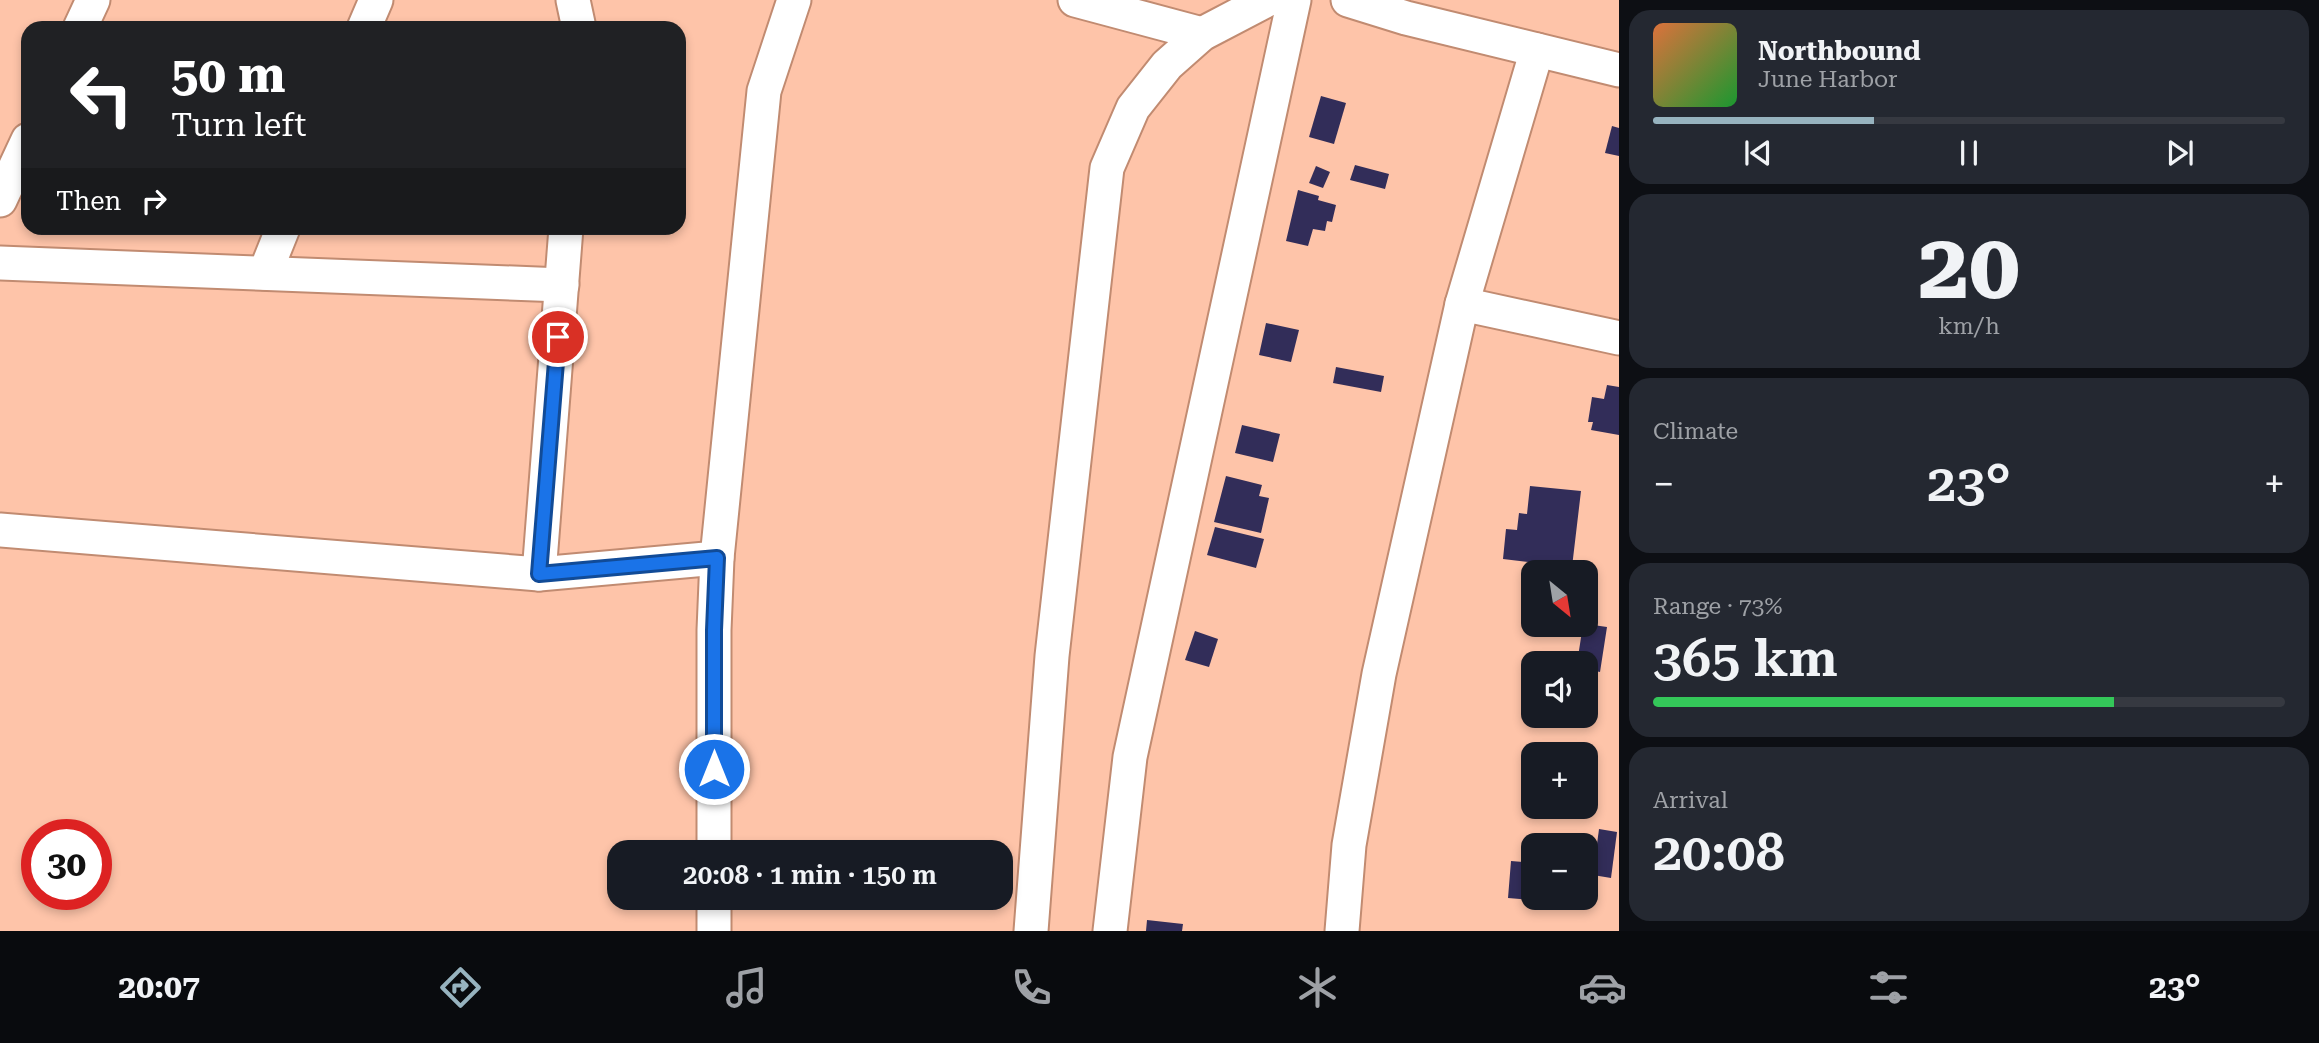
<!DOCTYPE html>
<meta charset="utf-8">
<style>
:root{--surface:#171b24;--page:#242831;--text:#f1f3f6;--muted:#9ea1a6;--line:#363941;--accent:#97b3bf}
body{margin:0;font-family:"Roboto Serif",serif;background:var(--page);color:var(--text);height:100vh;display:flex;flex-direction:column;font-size:26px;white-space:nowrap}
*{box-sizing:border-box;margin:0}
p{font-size:23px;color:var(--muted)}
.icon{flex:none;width:38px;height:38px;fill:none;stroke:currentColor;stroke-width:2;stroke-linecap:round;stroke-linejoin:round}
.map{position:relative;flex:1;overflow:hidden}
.side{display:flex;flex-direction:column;gap:10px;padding:10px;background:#0d0f14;width:700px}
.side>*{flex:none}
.hud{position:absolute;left:21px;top:21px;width:665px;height:214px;border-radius:21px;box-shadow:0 4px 10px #0003;background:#202124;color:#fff;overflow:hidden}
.needle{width:46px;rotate:150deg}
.tools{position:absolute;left:1521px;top:560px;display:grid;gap:14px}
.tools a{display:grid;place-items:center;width:77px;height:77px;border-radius:14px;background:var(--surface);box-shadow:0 4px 10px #0003;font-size:35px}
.speed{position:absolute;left:21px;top:819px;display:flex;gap:14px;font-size:35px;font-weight:700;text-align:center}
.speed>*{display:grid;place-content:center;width:91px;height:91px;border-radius:50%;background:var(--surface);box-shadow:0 4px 10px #0003;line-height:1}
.speed .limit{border:10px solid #d22;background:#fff;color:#111}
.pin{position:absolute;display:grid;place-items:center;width:60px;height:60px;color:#fff;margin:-30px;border:4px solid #fff;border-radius:50%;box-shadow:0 2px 7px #0007}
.me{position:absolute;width:77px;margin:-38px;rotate:0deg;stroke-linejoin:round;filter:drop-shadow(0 0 5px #0008)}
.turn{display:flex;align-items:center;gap:24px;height:147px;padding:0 35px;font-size:32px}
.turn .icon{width:91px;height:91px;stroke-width:2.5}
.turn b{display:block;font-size:49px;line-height:60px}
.then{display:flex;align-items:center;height:66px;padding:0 35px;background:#0003;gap:14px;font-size:26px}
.big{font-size:52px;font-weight:600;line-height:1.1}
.side .widget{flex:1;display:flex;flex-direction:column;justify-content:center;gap:10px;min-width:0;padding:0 24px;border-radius:21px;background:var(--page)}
.side .dial{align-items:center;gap:0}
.dial b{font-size:91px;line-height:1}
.song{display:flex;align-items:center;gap:21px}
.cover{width:84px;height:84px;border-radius:10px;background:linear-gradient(135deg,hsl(20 70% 55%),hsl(130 70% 35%))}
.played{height:7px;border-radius:4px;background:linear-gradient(90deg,var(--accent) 35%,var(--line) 35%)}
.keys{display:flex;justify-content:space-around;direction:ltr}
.heat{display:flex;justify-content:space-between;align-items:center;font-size:38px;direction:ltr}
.charge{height:10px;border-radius:5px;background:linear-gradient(90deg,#34c759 73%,var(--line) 0)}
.trip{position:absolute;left:607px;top:840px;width:406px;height:70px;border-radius:21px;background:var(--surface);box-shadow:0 4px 10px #0003;font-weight:600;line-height:70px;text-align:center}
.menu{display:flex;height:112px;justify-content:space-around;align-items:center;background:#090b0e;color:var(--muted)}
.menu .icon{width:49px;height:49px}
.menu .current{color:var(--accent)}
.menu b{font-size:32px;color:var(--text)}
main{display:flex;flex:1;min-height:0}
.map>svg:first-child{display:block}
.building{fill:#322d59}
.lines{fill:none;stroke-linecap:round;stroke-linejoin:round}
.minor-casing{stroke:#c18b71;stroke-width:37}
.minor{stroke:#fff;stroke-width:33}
.route-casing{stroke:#114b97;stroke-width:18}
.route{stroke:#1a73e8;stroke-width:12}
</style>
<main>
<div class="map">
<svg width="1619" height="931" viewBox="0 0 1619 931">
<rect width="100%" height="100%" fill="#fec4a9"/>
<g class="building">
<polygon points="1321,96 1346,103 1334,144 1309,137"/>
<polygon points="1612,126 1619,128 1619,156 1605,153"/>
<polygon points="1355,165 1389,174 1385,189 1350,180"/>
<polygon points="1316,166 1330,172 1323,188 1309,183"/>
<polygon points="1298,190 1319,196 1318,200 1336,205 1332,222 1327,221 1325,231 1313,229 1308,246 1286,241"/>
<polygon points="1266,323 1299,330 1291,362 1259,355"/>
<polygon points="1336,367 1384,376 1381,392 1333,383"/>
<polygon points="1607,385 1619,387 1619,435 1591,430 1593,422 1588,422 1592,397 1604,399"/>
<polygon points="1242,425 1280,434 1273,462 1235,453"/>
<polygon points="1226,476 1262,485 1259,496 1269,498 1261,533 1214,522"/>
<polygon points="1530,486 1581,491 1572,567 1503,559 1506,529 1517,530 1519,513 1527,514"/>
<polygon points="1215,527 1264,539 1256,568 1207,555"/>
<polygon points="1586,624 1607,627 1600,672 1586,669 1586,663 1577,663 1583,625"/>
<polygon points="1195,631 1218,639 1209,667 1185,660"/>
<polygon points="1529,656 1556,657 1556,663 1533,663 1533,674 1528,674"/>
<polygon points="1599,829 1617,832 1611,878 1593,875"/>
<polygon points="1511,861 1533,863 1533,898 1544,898 1544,901 1508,898"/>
<polygon points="1147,920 1183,924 1182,931 1146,931"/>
</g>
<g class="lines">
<defs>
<g id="minor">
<polyline points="573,0 579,28"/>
<polyline points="1075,0 1202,34"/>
<polyline points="1348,0 1406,18 1619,70"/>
<polyline points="80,28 93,0"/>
<polyline points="364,28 376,0"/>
<polyline points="0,200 28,140"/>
<polyline points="0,263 562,285"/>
<polyline points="265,273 283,228"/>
<polyline points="1462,304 1619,338"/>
<polyline points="0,530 539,574 717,558"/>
<polyline points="539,574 566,228"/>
<polyline points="714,852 714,630 717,558 764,91 794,0"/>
<polyline points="714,898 714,931"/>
<polyline points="1031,931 1052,656 1107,168 1133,108 1167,65 1202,34 1267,0"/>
<polyline points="1110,931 1130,757 1294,0"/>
<polyline points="1342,931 1349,845 1379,674 1462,304 1537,50"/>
</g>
</defs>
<use href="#minor" class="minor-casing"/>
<use href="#minor" class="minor"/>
</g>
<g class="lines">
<defs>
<polyline id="route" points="558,337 539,574 717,558 714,630 714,769"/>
</defs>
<use href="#route" class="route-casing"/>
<use href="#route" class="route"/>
</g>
</svg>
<div class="tools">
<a><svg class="needle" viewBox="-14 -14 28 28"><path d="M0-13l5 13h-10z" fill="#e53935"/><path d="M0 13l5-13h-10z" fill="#9ea1a6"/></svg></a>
<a><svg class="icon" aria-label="sound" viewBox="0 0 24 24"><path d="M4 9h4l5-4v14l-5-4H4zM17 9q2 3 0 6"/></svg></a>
<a>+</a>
<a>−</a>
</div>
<div class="speed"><div class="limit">30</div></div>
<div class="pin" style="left:558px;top:337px;background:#d93025"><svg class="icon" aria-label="arrive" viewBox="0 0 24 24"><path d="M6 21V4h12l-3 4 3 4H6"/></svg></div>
<svg class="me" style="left:714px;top:769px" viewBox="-20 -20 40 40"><circle r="17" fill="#1a73e8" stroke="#fff" stroke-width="3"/><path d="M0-11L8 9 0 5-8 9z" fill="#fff"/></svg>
<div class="trip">20:08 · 1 min · 150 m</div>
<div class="hud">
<div class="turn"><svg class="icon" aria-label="left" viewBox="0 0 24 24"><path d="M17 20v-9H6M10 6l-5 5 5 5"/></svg><div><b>50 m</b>Turn left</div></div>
<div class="then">Then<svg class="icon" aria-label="right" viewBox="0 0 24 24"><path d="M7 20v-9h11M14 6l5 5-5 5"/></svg></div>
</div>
</div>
<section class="side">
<div class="widget">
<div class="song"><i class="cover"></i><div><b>Northbound</b><p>June Harbor</p></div></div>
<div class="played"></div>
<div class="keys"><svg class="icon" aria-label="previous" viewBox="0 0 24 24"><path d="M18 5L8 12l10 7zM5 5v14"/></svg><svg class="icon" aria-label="pause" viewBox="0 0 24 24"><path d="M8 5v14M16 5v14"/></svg><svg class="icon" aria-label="next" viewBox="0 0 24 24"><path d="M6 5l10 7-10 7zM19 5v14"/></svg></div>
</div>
<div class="widget dial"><b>20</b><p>km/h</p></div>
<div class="widget"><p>Climate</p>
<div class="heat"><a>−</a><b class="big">23°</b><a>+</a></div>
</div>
<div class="widget"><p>Range · 73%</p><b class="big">365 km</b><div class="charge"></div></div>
<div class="widget"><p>Arrival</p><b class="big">20:08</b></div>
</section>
</main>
<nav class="menu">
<b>20:07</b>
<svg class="icon current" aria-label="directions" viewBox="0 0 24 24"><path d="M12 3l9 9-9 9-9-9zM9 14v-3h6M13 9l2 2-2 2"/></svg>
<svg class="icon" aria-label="music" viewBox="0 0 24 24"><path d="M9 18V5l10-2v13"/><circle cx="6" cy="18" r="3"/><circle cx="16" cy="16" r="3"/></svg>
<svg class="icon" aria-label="phone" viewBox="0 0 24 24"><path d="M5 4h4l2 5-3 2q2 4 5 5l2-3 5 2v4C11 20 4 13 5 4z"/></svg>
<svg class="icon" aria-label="climate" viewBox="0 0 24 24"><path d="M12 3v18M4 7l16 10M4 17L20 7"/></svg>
<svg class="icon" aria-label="car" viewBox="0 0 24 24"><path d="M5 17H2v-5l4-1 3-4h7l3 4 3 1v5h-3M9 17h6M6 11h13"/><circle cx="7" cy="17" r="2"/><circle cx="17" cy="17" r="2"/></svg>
<svg class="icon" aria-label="filters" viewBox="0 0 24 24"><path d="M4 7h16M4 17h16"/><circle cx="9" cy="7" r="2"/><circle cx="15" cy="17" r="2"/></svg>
<b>23°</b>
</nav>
